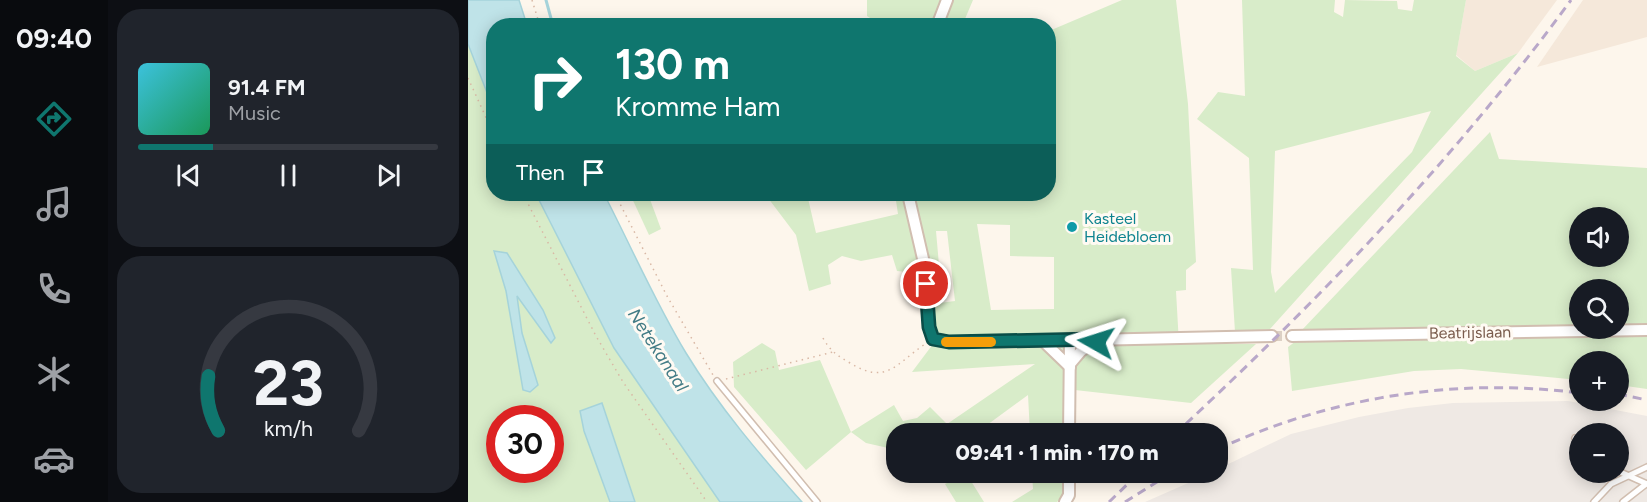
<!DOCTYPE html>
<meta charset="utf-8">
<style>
:root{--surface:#171b24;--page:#20242c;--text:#f1f3f6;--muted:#9ea1a6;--line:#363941;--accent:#0f766e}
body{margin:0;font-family:Figtree,sans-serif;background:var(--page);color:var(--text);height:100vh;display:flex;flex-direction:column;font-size:22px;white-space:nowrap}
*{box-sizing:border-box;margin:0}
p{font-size:20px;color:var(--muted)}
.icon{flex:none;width:33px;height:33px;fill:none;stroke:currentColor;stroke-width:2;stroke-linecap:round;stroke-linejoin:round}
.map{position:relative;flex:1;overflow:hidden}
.side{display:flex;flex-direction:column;gap:9px;padding:9px;background:#0d0f14;width:360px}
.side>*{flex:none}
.hud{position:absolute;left:18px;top:18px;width:570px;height:183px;border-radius:24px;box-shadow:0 3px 15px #0003;background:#0f766e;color:#fff;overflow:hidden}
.fabs{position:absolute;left:1101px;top:207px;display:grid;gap:12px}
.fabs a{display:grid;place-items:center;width:60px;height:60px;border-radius:50%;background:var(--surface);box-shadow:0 3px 15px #0003;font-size:30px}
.speed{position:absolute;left:18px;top:405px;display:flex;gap:12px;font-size:30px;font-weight:700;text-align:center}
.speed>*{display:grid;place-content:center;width:78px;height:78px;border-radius:50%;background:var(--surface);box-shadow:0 3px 15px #0003;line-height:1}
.speed .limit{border:9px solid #d22;background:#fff;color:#111}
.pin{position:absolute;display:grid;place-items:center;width:51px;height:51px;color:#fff;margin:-26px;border:3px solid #fff;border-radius:50%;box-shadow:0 2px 6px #0007}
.me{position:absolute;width:66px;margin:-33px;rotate:276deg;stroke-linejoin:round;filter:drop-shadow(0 0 4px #0008)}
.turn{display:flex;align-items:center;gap:21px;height:126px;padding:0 30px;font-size:27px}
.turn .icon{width:78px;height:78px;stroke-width:2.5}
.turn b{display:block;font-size:42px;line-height:51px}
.then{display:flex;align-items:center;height:57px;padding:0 30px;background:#0003;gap:12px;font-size:22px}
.side .widget{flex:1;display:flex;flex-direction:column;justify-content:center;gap:9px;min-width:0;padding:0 21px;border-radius:24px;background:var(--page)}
.side .dial{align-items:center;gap:0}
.dial svg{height:156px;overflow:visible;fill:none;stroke:var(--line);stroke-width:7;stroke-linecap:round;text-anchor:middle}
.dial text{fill:var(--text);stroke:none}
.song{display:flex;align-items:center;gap:18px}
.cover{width:72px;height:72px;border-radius:9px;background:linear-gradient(135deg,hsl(190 70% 55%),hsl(150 70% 35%))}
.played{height:6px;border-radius:3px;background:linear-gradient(90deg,var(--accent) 25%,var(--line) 25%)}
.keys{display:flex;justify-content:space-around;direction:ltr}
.trip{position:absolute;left:418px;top:423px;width:342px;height:60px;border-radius:24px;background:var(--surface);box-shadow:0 3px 15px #0003;font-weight:800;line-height:60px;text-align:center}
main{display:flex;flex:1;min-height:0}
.tabs{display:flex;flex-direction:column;width:108px;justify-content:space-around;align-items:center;background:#090b0e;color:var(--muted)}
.tabs .icon{width:42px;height:42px}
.tabs .on{color:var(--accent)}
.tabs b{font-size:27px;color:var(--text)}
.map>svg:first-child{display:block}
.residential{fill:#f5e8da}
.industrial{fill:#efe9e4;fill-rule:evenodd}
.green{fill:#d8ecc9;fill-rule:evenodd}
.water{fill:#bfe3e8;stroke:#a5d3da;stroke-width:1.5}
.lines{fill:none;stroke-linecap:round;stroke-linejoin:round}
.stream{stroke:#a5d3da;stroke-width:3}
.street-tunnel{stroke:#dcd0c4;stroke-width:10;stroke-dasharray:10 5;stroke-linecap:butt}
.lane-casing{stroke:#d1beb0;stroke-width:8}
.street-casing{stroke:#d1beb0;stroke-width:14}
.path{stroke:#d9b8a5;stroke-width:1.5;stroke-dasharray:1.5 4.5;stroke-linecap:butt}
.lane{stroke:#fff;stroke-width:5}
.street{stroke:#fff;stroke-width:10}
.rail{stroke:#b9a8c9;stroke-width:3;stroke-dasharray:9 6;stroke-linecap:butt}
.route-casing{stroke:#0a4d48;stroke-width:15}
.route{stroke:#0f766e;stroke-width:10}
.slow{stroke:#f59e0b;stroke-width:10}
.culture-dot{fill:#0f9aa8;stroke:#fffaf3;stroke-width:2}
.labels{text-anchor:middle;stroke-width:6;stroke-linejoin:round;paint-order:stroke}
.culture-label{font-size:16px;fill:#0d838f;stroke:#fffaf3;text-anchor:start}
.street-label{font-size:16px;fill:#7a5c4d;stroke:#fffaf3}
.water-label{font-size:18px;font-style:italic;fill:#437c86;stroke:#fffaf3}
</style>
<main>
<nav class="tabs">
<b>09:40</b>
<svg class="icon on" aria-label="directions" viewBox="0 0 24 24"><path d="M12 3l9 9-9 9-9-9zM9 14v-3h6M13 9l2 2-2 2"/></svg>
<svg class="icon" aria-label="music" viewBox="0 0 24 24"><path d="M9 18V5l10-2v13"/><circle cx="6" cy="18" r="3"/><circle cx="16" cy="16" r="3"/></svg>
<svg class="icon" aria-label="phone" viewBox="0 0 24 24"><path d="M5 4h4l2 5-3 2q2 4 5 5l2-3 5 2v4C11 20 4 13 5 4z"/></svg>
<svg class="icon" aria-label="climate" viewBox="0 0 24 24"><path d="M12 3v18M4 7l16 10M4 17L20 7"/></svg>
<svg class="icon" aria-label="car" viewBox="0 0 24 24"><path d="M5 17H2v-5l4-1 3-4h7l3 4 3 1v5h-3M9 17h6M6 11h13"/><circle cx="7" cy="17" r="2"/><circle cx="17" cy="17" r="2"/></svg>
</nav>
<section class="side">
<div class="widget">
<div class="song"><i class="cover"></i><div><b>91.4 FM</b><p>Music</p></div></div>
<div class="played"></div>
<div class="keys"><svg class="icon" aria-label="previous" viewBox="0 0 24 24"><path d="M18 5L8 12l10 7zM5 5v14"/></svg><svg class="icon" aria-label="pause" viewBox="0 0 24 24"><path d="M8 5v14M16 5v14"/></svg><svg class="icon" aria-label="next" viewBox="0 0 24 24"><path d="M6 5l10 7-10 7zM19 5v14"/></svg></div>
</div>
<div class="widget dial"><svg viewBox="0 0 100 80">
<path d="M14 69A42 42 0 1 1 86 69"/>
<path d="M14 69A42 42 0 0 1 9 41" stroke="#0f766e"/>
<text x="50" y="56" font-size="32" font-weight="700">23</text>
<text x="50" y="72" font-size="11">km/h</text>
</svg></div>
</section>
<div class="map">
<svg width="1179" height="502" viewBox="0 0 1179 502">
<rect width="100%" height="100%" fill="#fdf6ec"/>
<g class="residential">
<polygon points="998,0 1089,0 1050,53 1007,71 988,55"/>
<polygon points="1115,0 1179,0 1179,37 1069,67"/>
</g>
<path class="industrial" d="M1100 401 1179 416V502H677L743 473 750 472V469L823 434 891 417 940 408 985 403ZM1112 434H1150V472H1112Z"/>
<g class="green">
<polygon points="399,0 505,0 494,26 462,25 464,21 410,23 399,16"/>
<path d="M654 0H708L720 104 728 262 718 270V290L708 291 711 344H788L723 403 598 389 597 433H562L560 395 508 433 429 434V450L398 443 383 432 338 470 266 387 265 362 294 343 307 351 311 370 352 360 383 432 426 405 435 421 449 418 462 407 479 424 567 364 444 372 465 344 464 304 487 301 479 231H468L471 265 439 272 429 271 424 255 393 261 374 256 360 265 363 284 341 291 328 235 297 194H339L348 233 430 214 427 194H580L581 31ZM509 224 542 225V256L586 257V309L523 310Z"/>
<path d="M774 0H867L866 12 875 17 877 0 929 1 930 9 944 11 946 0H998L988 56 1007 71 1050 53 802 329 767 332 763 268 785 270 781 158 729 119 750 92 777 96ZM963 111 944 152 807 293 803 272 807 151Z"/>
<path d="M0 44 25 108 26 194H68L146 348 252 502H0ZM32 418H82V470H32Z"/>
<path d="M1022 132 1031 159 1179 168V389L1151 385 1150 362H1112L1111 380 993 369 946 371 824 391 820 347 840 332 833 331ZM1112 218H1150V256H1112ZM1112 290H1150V328H1112Z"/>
<polygon points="162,194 180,194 193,229 181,235"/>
<polygon points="498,473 516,502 488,502 477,484"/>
<polygon points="564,473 597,473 597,495 589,502 544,502 565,489"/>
</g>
<g class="water">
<polygon points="0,0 51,0 59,25 26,26 25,108 0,44"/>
<path d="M68 194H136C163 246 187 302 218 353 251 407 292 455 334 502H252L146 348Z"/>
<polygon points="26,251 39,253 75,310 87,338 83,343 49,296 54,333 70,385 62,392 55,390 38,291"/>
<polygon points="134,403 167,502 142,502 116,431 112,411"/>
</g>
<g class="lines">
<polyline class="stream" points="78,0 84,22"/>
<polyline class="street-tunnel" points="804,336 824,336"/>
<defs>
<g id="lane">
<polyline points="249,381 349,502"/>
<polyline points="1107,438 1112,441"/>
<polyline points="1150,471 1179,484"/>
<polyline points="1126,502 1143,484 1179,467"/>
<polyline points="1155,502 1178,484"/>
</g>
<g id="street">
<polyline points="469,26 479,0"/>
<polyline points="440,194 456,263 461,327 465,339 481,342 575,341 804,336"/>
<polyline points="824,336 1179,330"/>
<polyline points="575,341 602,367"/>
<polyline points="602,364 613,351 631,339"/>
<polyline points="601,434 602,340"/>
<polyline points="597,502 601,495 601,472"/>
</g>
</defs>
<use href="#lane" class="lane-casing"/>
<use href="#street" class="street-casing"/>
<g class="path">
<polyline points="64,0 72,26"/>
<polyline points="0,78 26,135"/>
<polyline points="55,194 128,336 155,382 239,502"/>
<polyline points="147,194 199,296 245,375"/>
<path d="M355 338C362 351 370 356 382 363 418 385 427 365 457 344"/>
<polyline points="258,379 365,352"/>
</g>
<use href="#lane" class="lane"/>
<use href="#street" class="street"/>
<g class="rail">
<polyline points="1150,394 1179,400"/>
<path d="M707 434C851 300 987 159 1103 0"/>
<path d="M750 449C863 397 988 377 1112 393"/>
<polyline points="641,502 672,472"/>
<polyline points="657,502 705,472"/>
</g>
</g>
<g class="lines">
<defs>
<polyline id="route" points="458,284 461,327 465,339 481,342 631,339 628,342"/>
</defs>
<use href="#route" class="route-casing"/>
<use href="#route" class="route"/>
<polyline class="slow" points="478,342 523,342"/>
</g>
<circle class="culture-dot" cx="604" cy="227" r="6"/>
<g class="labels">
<g class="culture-label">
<text x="616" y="224">Kasteel<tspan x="616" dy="18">Heidebloem</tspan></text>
</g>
<g class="street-label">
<text transform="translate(1002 332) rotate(-1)" y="6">Beatrijslaan</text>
</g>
<g class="water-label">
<text transform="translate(190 350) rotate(57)" y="6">Netekanaal</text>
</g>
</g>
</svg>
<div class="fabs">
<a><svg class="icon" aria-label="sound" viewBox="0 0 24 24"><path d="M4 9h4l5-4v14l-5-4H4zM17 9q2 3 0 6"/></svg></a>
<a><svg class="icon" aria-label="search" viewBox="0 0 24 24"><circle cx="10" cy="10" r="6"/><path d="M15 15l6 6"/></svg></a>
<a>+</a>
<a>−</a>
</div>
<div class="speed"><div class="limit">30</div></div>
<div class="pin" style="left:458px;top:284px;background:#d93025"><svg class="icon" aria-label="arrive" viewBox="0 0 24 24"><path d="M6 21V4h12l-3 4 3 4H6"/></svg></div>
<svg class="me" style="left:628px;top:342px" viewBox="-20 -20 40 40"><path d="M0-17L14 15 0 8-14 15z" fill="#0f766e" stroke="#fff" stroke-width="4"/></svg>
<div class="trip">09:41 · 1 min · 170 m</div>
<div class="hud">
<div class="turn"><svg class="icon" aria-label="right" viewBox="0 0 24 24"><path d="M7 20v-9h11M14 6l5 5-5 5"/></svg><div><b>130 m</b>Kromme Ham</div></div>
<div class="then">Then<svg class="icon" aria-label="arrive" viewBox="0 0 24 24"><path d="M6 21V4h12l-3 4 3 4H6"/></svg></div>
</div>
</div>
</main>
